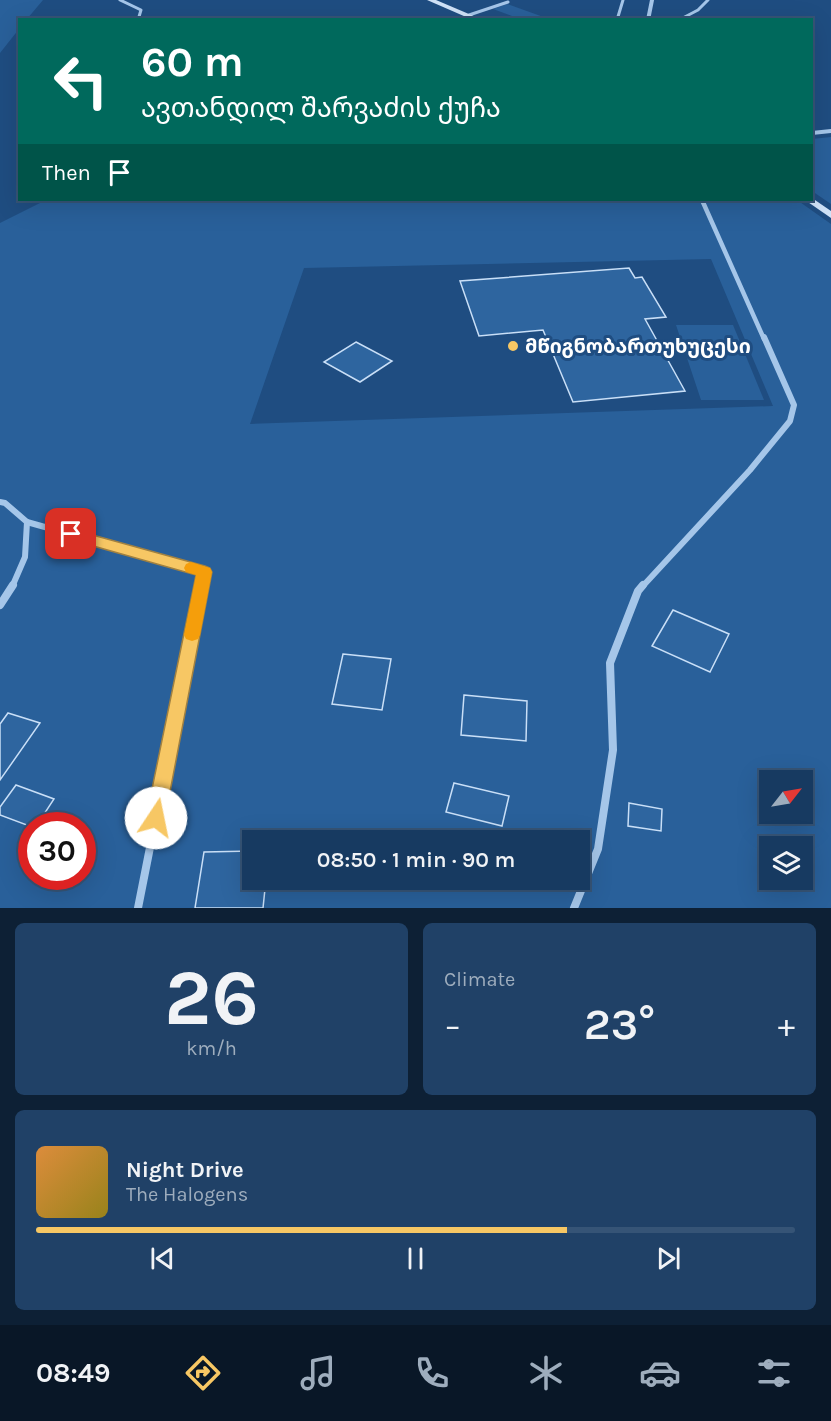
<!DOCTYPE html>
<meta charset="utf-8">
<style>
:root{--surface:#173a61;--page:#204167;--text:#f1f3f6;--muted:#9eadbd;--line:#365476;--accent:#f7c764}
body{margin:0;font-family:Karla,"Noto Sans Georgian",sans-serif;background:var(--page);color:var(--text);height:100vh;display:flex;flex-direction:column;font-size:22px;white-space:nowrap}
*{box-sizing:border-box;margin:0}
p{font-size:20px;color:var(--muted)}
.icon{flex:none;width:33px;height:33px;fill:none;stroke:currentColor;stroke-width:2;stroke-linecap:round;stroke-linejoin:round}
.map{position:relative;height:908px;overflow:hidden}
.side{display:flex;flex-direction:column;gap:15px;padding:15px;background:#0d2035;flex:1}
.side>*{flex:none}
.banner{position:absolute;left:18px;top:18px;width:795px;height:183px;border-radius:0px;box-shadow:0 6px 24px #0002,0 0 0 2px var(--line);background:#00695c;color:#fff;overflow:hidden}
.needle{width:39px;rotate:59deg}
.fabs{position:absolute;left:759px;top:770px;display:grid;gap:12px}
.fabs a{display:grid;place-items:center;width:54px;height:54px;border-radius:0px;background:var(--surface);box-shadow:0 6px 24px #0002,0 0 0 2px var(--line);font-size:30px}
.speed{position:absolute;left:18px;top:812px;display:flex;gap:12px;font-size:30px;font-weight:700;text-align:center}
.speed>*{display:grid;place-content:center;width:78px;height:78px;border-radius:50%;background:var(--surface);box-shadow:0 6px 24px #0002,0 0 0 2px var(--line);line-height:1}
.speed .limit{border:9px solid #d22;background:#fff;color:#111}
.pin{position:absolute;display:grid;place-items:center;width:51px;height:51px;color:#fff;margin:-26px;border-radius:12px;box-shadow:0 3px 9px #0006}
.me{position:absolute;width:66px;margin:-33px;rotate:11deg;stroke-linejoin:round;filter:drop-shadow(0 0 4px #0008)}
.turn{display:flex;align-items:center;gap:21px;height:126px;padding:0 24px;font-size:27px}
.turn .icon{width:78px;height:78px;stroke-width:2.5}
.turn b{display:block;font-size:42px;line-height:51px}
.then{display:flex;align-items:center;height:57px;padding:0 24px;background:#0003;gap:12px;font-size:22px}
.big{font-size:45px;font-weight:600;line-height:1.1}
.side .widget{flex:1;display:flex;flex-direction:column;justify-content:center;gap:9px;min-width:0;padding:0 21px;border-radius:9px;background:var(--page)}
.side .dial{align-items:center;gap:0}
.dial b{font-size:78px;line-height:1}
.song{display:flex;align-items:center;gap:18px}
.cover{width:72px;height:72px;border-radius:9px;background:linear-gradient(135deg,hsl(30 70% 55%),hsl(50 70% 35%))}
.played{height:6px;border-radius:3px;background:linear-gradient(90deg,var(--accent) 70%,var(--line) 70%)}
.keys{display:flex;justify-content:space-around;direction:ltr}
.heat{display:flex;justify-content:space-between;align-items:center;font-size:33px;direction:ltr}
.side .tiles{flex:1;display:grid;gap:15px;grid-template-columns:1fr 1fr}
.widget:last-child{grid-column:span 2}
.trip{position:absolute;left:242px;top:830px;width:348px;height:60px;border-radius:0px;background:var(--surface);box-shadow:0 6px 24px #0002,0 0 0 2px var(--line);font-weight:600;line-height:60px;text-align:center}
.tab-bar{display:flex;height:96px;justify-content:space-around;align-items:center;background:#091727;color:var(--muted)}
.tab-bar .icon{width:42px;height:42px}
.tab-bar .on{color:var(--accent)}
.tab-bar b{font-size:27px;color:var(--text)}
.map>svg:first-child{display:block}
.green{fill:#29609a;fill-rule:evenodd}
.building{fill:#2e659f;stroke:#c9dff7;stroke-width:1.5}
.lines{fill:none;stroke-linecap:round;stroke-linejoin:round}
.service{stroke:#a5c6e9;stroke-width:3}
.minor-far3{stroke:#a5c6e9;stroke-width:4}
.minor-far2{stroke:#a5c6e9;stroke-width:4.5}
.minor-far1{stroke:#a5c6e9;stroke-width:6}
.minor{stroke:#a5c6e9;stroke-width:8}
.secondary{fill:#cfe2f7;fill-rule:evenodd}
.route{fill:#f7c764;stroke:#a18141;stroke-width:1.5}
.slow{fill:#f59e0b}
.poi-dot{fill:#f7c764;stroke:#1f4d81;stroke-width:2}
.labels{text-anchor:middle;stroke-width:6;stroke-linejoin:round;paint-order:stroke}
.poi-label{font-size:20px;font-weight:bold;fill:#fff;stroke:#1f4d81;text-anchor:start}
</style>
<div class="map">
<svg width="831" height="908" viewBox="0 0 831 908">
<rect width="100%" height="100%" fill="#1f4d81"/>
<g class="green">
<polygon points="0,0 43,0 27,19 20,20 19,29 0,53"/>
<polygon points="507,4 549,19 520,19 493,9"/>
<polygon points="831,137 831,204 812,191 812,139"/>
<path d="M46 200H797L831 224V908H0V223ZM711 259 773 406 250 424 304 268ZM770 780H802V813H770ZM32 825H82V876H32ZM252 840H579V879H252ZM770 846H802V879H770Z"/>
<polygon points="676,325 733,325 764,400 701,400"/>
</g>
<g class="building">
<polygon points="629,268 635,278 642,277 666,317 645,319 685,391 573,402 543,330 479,336 460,281"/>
<polygon points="356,342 392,361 360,382 324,362"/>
<polygon points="673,610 729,634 710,672 652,646"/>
<polygon points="343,654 391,659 382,710 332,704"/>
<polygon points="464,695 527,701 526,741 461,735"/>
<polygon points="8,713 40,723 0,780 0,724"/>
<polygon points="454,783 509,796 502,826 446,812"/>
<polygon points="16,785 54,799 37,825 32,825 32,827 0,815 0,807"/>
<polygon points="629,803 662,809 661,831 628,826"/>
<polygon points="252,851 252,879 266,879 263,908 195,908 204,852"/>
</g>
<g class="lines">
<g class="service">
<polyline points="120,0 141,10 138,20"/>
<polyline points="469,15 508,2"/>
<polyline points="617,20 623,0"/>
<polyline points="679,20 698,10 708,0"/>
</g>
<g class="minor-far3">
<polyline points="648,20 652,0"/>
<polyline points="812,133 831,131"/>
</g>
<polyline class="minor-far2" points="702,200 764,339"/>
<g class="minor-far1">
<polyline points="0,502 5,503 27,522 25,557 12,587"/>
<polyline points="27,522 205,572 202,587"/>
<polyline points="642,587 750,470 790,421 794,405 764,337"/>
</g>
<g class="minor">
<polyline points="0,605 13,585"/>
<polyline points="138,908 202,585"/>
<polyline points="574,908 598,849 613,750 610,663 638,591 643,585"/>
</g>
<g class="secondary">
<polygon points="427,0 436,0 483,20 473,20"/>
<polygon points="812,198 831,211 831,218 805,200"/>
</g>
</g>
<polygon class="route" points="71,529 205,566 210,568 212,572 165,818 162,824 156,827 149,824 146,818 196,575 65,538 63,534 65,530"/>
<polygon class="slow" points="191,562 210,568 212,572 200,635 198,639 192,641 186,639 184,635 196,575 186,572 184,568 186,564"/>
<circle class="poi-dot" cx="513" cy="346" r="6"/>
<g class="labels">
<g class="poi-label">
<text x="525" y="353">მწიგნობართუხუცესი</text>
</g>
</g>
</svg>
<div class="fabs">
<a><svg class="needle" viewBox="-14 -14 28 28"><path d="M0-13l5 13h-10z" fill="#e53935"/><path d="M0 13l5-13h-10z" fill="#9eadbd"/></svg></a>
<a><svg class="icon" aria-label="layers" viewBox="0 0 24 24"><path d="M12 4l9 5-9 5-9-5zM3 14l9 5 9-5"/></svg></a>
</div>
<div class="speed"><div class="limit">30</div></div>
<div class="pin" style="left:71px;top:534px;background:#d93025"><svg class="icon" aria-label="arrive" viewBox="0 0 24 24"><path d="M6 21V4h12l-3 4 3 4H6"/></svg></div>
<svg class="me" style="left:156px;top:818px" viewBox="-20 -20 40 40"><circle r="19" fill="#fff"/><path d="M0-13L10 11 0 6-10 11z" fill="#f7c764"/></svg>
<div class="trip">08:50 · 1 min · 90 m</div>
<div class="banner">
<div class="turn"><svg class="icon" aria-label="left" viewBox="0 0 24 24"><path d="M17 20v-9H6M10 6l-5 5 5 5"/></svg><div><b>60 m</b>ავთანდილ შარვაძის ქუჩა</div></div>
<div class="then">Then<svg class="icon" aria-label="arrive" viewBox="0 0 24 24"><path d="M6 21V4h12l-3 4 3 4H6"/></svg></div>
</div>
</div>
<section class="side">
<div class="tiles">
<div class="widget dial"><b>26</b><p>km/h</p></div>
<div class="widget"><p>Climate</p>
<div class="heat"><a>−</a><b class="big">23°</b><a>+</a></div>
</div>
<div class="widget">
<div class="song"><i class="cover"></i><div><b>Night Drive</b><p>The Halogens</p></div></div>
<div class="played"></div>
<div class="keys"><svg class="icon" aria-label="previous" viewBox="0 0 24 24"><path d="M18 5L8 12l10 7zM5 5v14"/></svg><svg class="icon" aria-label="pause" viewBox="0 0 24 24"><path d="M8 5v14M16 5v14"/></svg><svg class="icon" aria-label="next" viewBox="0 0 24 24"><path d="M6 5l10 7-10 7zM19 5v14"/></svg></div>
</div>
</div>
</section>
<nav class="tab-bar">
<b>08:49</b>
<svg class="icon on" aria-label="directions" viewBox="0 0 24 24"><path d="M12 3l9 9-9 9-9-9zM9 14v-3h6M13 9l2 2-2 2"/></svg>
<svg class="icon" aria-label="music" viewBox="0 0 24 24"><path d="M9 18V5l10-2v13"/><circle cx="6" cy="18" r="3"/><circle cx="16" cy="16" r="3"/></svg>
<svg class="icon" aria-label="phone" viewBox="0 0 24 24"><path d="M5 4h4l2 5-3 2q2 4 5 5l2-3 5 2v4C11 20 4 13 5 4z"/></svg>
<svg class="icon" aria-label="climate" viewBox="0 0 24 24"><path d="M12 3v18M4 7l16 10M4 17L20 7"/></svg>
<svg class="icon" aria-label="car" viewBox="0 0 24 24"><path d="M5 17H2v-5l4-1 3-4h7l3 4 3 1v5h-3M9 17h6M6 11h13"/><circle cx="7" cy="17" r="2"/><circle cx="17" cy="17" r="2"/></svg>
<svg class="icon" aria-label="filters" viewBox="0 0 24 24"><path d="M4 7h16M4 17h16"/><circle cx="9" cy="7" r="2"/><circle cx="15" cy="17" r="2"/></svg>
</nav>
